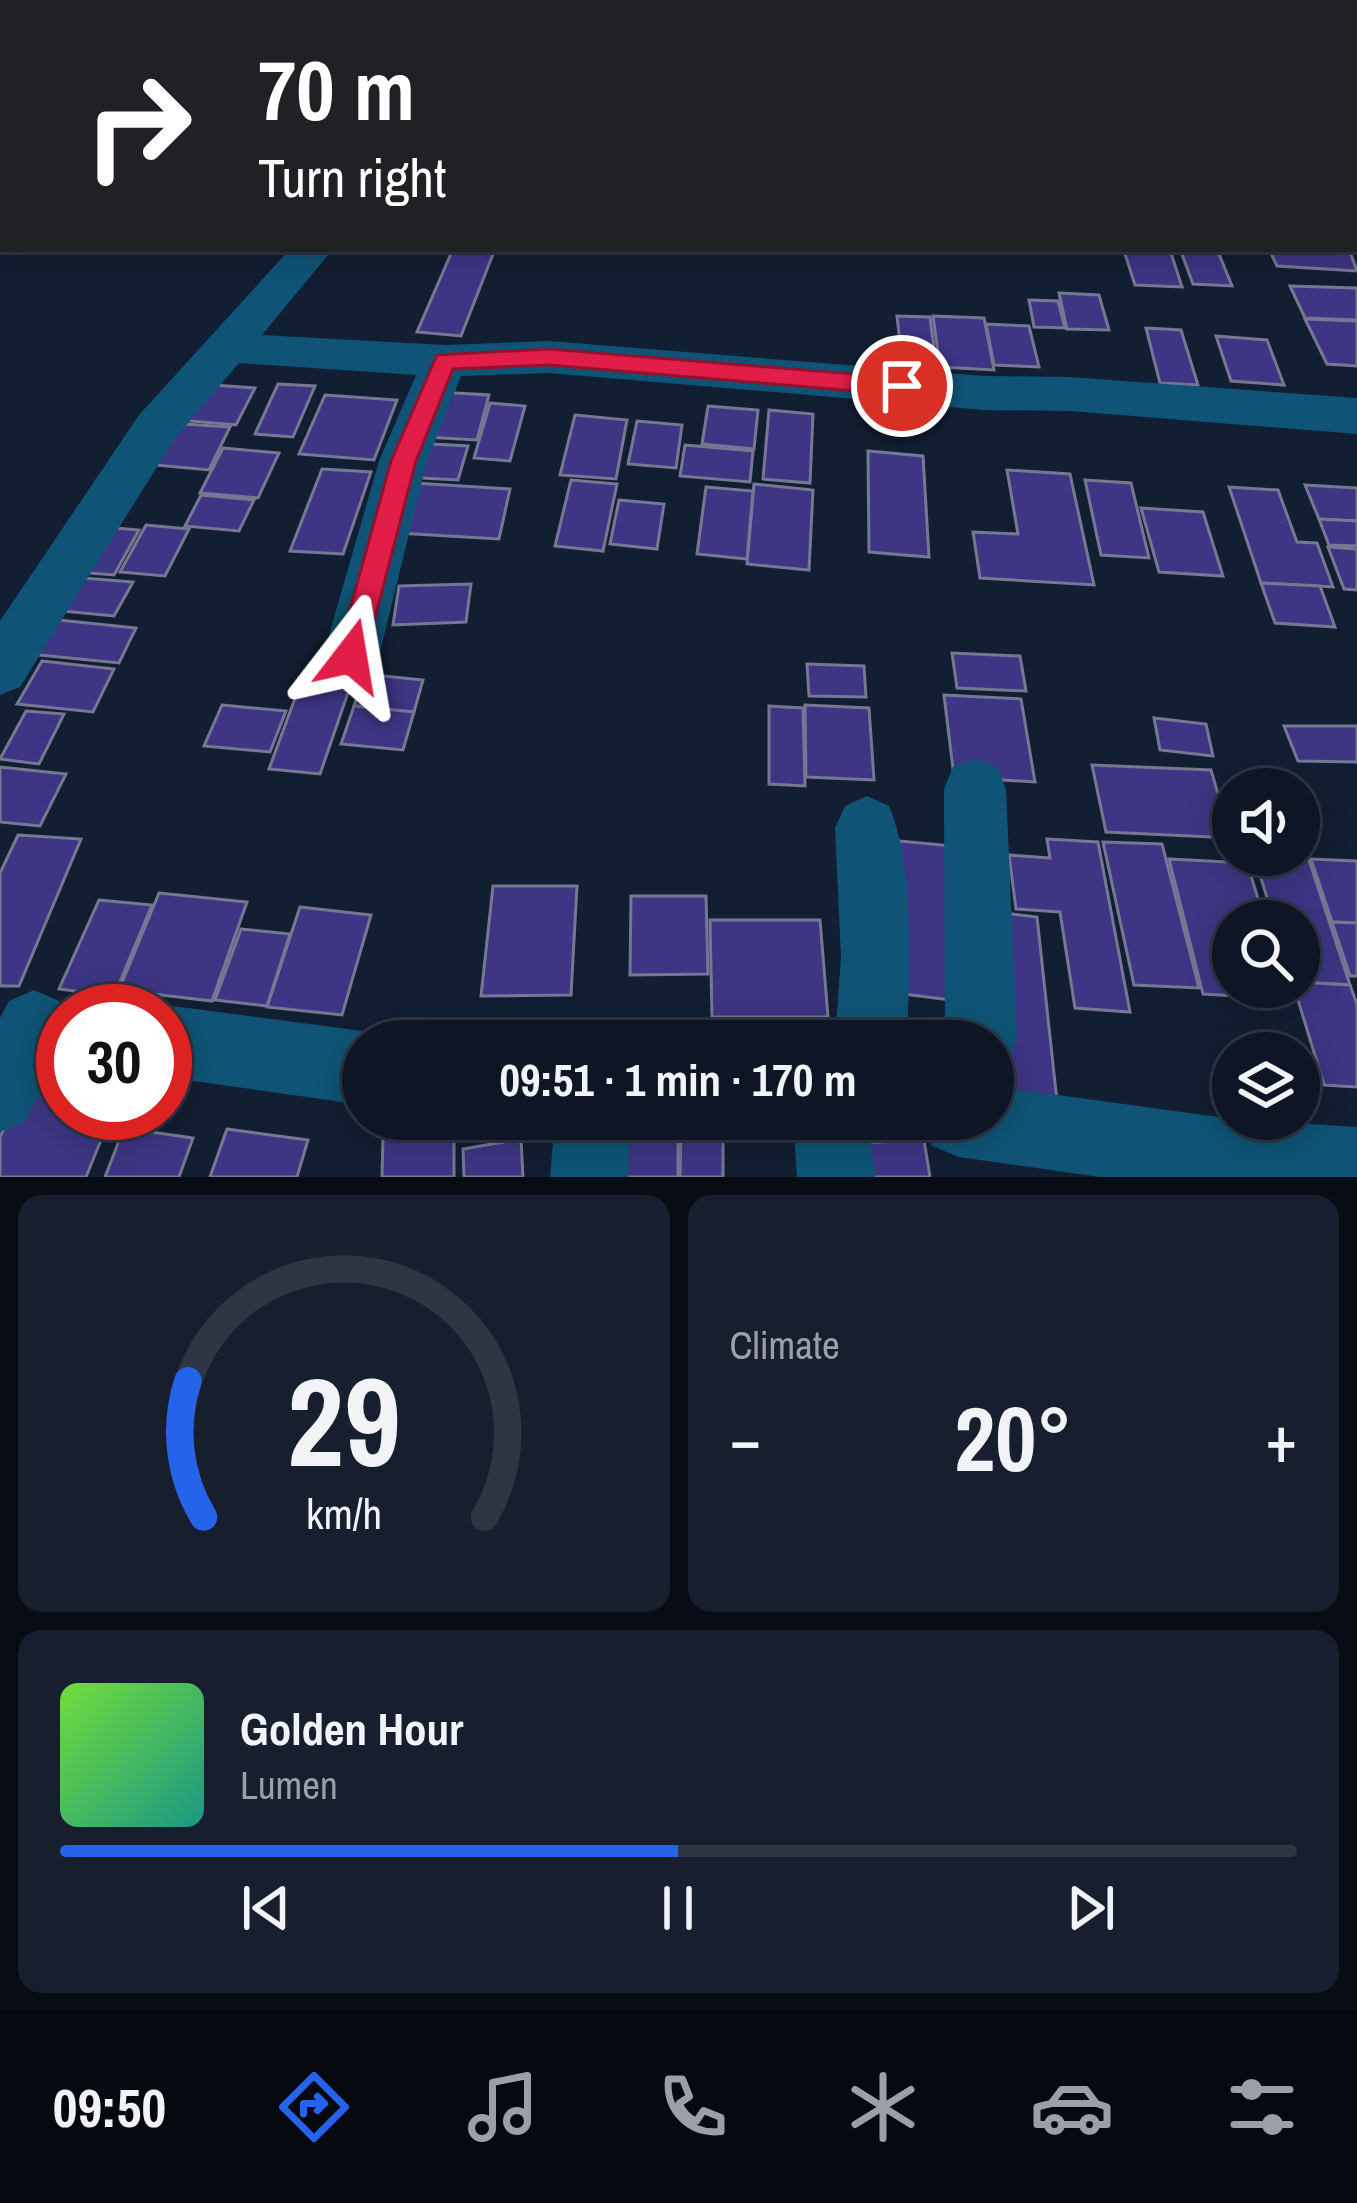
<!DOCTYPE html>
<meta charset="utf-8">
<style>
:root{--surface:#0e1626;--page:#171f2e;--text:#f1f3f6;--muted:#9b9fa7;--line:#2e3543;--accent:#2563eb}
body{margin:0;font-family:"Archivo Narrow",sans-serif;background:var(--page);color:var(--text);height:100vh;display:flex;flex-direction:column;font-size:45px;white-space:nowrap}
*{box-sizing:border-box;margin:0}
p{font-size:39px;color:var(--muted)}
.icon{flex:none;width:66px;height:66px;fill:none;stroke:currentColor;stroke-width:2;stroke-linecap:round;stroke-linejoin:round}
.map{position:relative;height:1177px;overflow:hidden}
.sheet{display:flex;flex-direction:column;gap:18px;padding:18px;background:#080c15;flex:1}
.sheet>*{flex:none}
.guide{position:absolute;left:0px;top:0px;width:1359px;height:252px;box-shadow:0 6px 30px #0003,0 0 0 3px var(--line);background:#202124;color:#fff;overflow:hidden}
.fabs{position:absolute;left:1212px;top:768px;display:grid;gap:24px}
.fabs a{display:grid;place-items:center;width:108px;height:108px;border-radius:50%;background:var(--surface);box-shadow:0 6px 30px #0003,0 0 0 3px var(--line);font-size:60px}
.speed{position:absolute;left:36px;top:984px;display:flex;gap:24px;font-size:60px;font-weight:700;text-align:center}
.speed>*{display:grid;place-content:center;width:156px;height:156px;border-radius:50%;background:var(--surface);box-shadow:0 6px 30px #0003,0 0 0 3px var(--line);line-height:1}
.speed .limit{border:18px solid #d22;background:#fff;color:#111}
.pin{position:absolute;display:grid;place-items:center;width:102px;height:102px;color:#fff;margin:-51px;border:6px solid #fff;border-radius:50%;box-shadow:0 3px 12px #0007}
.me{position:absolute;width:132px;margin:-66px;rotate:14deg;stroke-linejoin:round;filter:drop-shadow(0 0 9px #0008)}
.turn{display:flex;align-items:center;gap:42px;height:252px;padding:0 60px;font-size:54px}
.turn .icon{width:156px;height:156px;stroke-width:2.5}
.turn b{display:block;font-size:84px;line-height:102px}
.big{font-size:90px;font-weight:800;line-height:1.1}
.sheet .tile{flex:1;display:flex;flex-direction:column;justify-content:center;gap:18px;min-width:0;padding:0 42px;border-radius:24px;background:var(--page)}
.sheet .dial{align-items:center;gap:0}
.dial svg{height:312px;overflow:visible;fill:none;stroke:var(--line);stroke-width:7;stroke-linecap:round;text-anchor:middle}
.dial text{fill:var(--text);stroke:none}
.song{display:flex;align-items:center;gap:36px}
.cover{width:144px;height:144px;border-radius:18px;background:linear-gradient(135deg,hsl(100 70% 55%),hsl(170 70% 35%))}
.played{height:12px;border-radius:6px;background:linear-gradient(90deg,var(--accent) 50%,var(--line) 50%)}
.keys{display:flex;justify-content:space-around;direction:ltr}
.heat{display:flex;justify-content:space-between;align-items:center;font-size:66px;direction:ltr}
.sheet .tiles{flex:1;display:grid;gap:18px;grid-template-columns:1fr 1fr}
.tile:last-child{grid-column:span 2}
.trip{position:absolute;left:342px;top:1020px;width:672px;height:120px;border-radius:60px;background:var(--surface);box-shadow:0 6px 30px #0003,0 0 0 3px var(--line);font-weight:800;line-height:120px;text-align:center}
.tabs{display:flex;height:192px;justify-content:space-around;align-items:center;background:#06090f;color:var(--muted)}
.tabs .icon{width:84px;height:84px}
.tabs .on{color:var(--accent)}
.tabs b{font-size:54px;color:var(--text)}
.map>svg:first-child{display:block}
.building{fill:#3e3584;stroke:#767792;stroke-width:3}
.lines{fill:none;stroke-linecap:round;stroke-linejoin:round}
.minor{fill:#0f5476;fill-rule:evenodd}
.route{fill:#e11d48;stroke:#92132f;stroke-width:3}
</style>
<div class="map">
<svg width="1357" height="1177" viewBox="0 0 1357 1177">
<rect width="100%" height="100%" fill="#121e32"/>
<g class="building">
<polygon points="453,249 495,249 461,336 417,332"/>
<polygon points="1180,249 1217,249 1232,286 1193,284"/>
<polygon points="1269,249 1349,249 1357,271 1277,266"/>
<polygon points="1124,251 1171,253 1182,287 1135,285"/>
<polygon points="1290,286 1357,288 1357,320 1305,318"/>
<polygon points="1059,293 1099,295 1109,330 1067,329"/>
<polygon points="1029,300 1058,301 1065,328 1034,327"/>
<polygon points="897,316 930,317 937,371 903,369"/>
<polygon points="933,316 984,318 994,370 940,367"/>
<polygon points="1305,319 1357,321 1357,366 1327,364"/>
<polygon points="986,324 1029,326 1039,367 994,365"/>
<polygon points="1146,328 1181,330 1198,385 1160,383"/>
<polygon points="1216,336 1267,340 1284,385 1231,381"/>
<polygon points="199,384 255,388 236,425 179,420"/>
<polygon points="278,384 315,386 293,437 255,434"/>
<polygon points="439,392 489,395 477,440 426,437"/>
<polygon points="325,395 397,400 374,460 299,454"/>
<polygon points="490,403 525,406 510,461 474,458"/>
<polygon points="708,406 758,410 754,449 702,444"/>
<polygon points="769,410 813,414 810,483 763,479"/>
<polygon points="575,415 627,420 616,479 560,475"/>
<polygon points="637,421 682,425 676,468 628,464"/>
<polygon points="169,423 230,427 209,470 145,464"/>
<polygon points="414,443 468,446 458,480 403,477"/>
<polygon points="685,445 753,451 750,482 680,476"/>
<polygon points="223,448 279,453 258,498 200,493"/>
<polygon points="868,451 923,456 929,557 869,552"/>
<polygon points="322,469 371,472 343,554 290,551"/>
<polygon points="1007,470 1070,474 1094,585 980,578 973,532 1018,534"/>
<polygon points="571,480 617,484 603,551 555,546"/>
<polygon points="1085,480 1131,483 1149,558 1101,555"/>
<polygon points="414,483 510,489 499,539 398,533"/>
<polygon points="754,484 813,490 809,570 747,564"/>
<polygon points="1305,485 1357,488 1357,521 1319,519"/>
<polygon points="706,487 753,491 747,559 697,554"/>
<polygon points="1229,487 1278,490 1297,542 1317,543 1333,587 1261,583"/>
<polygon points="201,495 254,500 239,531 185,526"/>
<polygon points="619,500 664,504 657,549 610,544"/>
<polygon points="1141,508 1203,512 1223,576 1159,572"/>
<polygon points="1319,519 1357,521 1357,546 1329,545"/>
<polygon points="146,525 189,529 165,576 120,572"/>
<polygon points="103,527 139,530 114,575 76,572"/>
<polygon points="1328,547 1357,549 1357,590 1344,589"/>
<polygon points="71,577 133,582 114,616 52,610"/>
<polygon points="1261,583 1320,586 1335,627 1275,623"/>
<polygon points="471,584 466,622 393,625 399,586"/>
<polygon points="49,619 136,628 119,663 29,654"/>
<polygon points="952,653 1020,656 1026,691 957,688"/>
<polygon points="42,661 114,669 93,712 17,704"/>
<polygon points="807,664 864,666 866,697 809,696"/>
<polygon points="364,674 423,680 414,712 354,706"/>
<polygon points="301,682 350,687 320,774 269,769"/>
<polygon points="944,695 1021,699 1035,782 954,777"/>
<polygon points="222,705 286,711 270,752 204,746"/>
<polygon points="805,705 869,708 874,780 806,777"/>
<polygon points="354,706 414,712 403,750 341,744"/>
<polygon points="769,706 803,708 805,786 769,784"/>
<polygon points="26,711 64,714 39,764 0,759"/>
<polygon points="1154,718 1206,724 1213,756 1160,750"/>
<polygon points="1284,726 1357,726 1357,762 1298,761"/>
<polygon points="1092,765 1211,770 1231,838 1106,832"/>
<polygon points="0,767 66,774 40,826 0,822"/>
<polygon points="18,835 81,839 19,986 0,986 0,873"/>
<polygon points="878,839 964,847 974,1003 880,991"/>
<polygon points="1047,839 1098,842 1130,1012 1075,1008 1060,912 1016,909 1009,855 1050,858"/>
<polygon points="1103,842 1162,844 1199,988 1134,985"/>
<polygon points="1254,855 1308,857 1350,985 1299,982 1299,921 1274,921"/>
<polygon points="1169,859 1247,863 1265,921 1233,921 1233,987 1284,987 1288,999 1203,994"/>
<polygon points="1311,859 1357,861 1357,923 1332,922"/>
<polygon points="493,886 577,886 571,995 481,996"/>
<polygon points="159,893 247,902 212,1001 119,990"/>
<polygon points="631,896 706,896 708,974 630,975"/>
<polygon points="99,900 152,905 114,996 59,989"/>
<polygon points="300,907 371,915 342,1015 267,1007"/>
<polygon points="988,911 1037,917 1057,1101 1003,1095"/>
<polygon points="710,920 820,920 828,1017 712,1017"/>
<polygon points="1332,922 1357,923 1357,976 1350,976"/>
<polygon points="241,929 290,934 267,1006 215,1000"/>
<polygon points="1299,982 1350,985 1357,1004 1357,1087 1324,1085 1294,987 1299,987"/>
<polygon points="38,1056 63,1060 63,1113 112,1113 86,1177 0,1177 0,1137"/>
<polygon points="454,1123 454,1177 382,1177 383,1136"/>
<polygon points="600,1126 678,1128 678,1177 597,1177"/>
<polygon points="124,1128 193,1138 179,1177 105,1177"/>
<polygon points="227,1129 308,1140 297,1177 210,1177"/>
<polygon points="681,1129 723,1130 723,1177 680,1177"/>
<polygon points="521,1139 523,1177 464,1177 463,1149"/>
<polygon points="924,1140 930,1177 842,1177 839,1144"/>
</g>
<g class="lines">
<g class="minor">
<polygon points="0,0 16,0 18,3 3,3 0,13"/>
<polygon points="45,0 217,0 43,3"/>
<polygon points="1234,0 1264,0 1266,3 1236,3"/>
<rect x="1356" y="155" width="1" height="24"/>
<polygon points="290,249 333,249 262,335 445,345 549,341 984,376 1070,377 1357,398 1357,434 1070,411 984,410 549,373 461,376 427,461 379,656 371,674 351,681 331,674 323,656 379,461 416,375 239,363 173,441 20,687 0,695 0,621 139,415"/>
<polygon points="975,759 997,767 1006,789 1017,1041 1006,1066 993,1072 993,1041 945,1041 944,789 953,767"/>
<path d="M867 796 889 806C916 870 909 971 907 1041H835L841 957 835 828 845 806Z"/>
<polygon points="34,990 59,1001 63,1042 26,1121 0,1132 0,1018 9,1001"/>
<polygon points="165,1005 363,1031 386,1041 363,1041 363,1105 165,1077 165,1011 151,1011"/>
<polygon points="993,1086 1233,1119 1357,1127 1357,1177 1100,1177 959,1157 932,1146 921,1119 993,1119"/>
<polygon points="555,1119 631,1119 628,1177 550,1177"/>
<polygon points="793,1119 869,1119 875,1177 797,1177"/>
</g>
</g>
<polygon class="route" points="549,349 902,378 913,386 902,395 549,365 453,369 416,461 365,656 361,666 351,669 341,666 337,656 391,461 437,355"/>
</svg>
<div class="fabs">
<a><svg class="icon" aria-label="sound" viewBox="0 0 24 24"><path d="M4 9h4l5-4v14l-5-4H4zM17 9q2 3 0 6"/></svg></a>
<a><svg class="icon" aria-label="search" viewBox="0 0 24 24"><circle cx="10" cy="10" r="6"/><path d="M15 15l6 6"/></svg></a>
<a><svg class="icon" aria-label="layers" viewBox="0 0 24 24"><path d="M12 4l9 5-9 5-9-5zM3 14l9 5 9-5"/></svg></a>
</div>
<div class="speed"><div class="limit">30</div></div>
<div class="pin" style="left:902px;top:386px;background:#d93025"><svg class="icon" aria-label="arrive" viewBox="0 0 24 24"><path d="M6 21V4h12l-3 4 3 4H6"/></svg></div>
<svg class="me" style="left:351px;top:656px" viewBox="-20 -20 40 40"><path d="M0-17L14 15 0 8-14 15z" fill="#e11d48" stroke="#fff" stroke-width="4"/></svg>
<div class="trip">09:51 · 1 min · 170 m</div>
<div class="guide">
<div class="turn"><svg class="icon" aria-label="right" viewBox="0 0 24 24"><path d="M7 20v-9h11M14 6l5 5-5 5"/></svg><div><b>70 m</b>Turn right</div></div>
</div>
</div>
<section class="sheet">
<div class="tiles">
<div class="tile dial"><svg viewBox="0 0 100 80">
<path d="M14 69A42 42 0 1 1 86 69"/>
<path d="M14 69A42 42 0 0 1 10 34" stroke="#2563eb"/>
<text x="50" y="56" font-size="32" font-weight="700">29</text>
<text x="50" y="72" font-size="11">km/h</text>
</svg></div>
<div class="tile"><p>Climate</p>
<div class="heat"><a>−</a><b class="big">20°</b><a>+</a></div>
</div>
<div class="tile">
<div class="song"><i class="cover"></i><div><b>Golden Hour</b><p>Lumen</p></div></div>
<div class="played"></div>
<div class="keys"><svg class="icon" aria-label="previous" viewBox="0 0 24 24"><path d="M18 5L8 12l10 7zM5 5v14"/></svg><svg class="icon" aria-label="pause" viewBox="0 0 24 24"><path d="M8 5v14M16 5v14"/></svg><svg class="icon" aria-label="next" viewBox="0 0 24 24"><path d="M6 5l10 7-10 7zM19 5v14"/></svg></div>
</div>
</div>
</section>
<nav class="tabs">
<b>09:50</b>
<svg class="icon on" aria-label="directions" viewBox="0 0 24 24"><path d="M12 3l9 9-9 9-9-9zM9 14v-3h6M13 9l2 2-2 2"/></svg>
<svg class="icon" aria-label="music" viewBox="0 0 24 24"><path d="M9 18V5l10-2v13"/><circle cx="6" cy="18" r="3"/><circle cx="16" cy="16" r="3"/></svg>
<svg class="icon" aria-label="phone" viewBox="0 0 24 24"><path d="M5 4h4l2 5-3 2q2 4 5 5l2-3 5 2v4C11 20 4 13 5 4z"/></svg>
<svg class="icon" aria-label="climate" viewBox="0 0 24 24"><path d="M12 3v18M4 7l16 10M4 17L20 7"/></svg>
<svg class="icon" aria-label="car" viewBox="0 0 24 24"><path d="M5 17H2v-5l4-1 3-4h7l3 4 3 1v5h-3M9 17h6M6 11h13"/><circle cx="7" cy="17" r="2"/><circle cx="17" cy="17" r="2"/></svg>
<svg class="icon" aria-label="filters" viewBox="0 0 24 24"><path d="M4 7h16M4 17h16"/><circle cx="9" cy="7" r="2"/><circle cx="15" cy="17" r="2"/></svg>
</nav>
